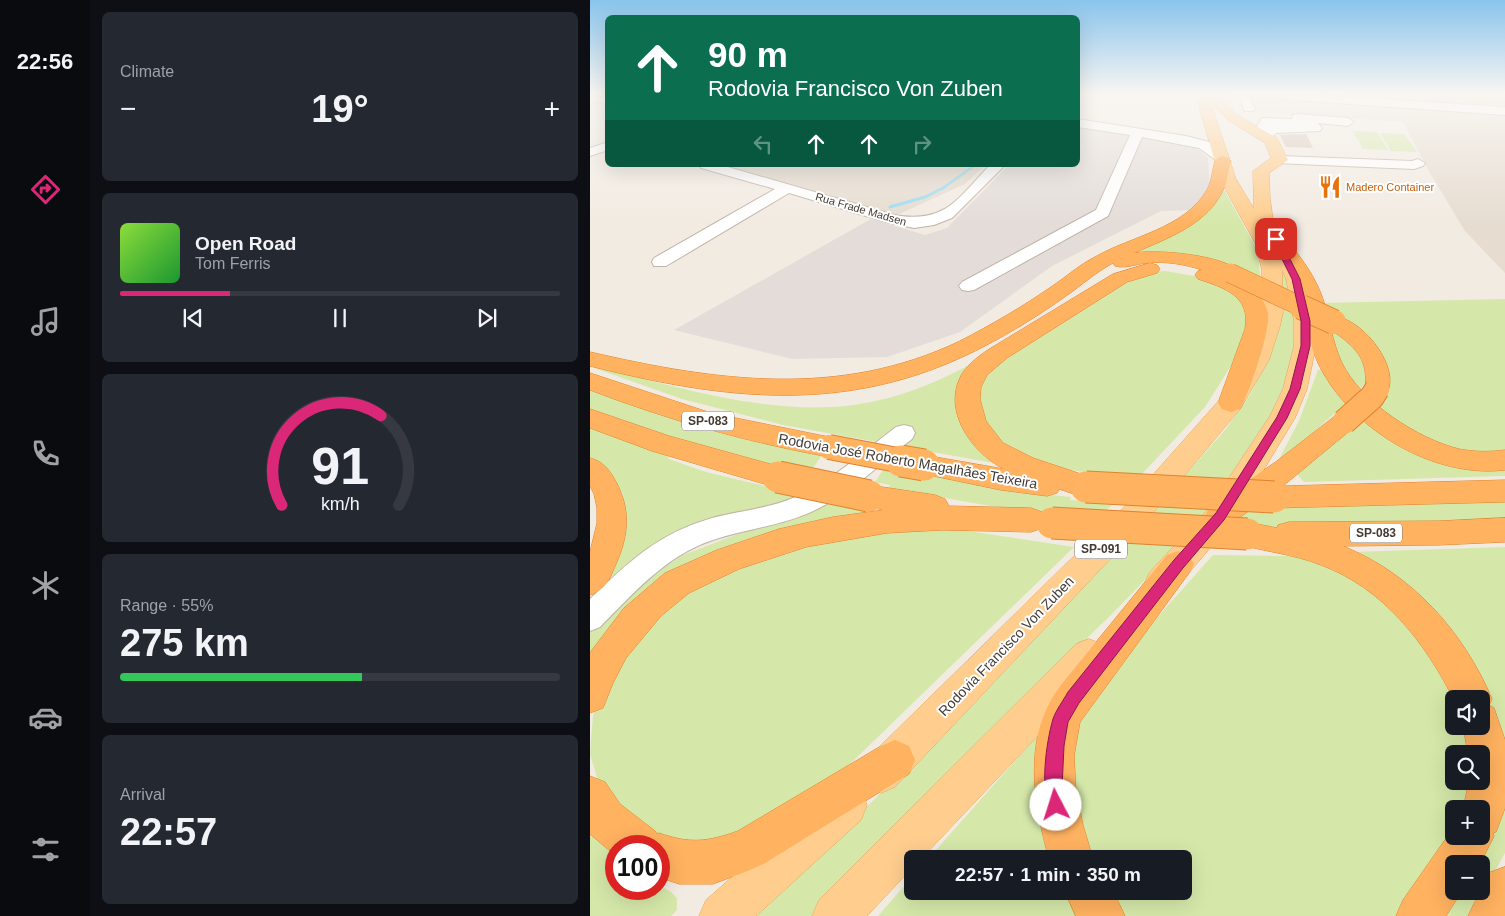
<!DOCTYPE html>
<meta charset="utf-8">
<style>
:root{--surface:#171b24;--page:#242831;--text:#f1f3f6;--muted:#9ea1a6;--line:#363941;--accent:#db2777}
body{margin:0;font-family:Arial,sans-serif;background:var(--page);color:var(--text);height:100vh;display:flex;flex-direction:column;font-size:19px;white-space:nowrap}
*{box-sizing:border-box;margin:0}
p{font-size:16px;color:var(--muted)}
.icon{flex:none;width:28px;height:28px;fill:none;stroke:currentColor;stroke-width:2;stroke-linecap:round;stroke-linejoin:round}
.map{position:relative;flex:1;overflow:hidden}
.sheet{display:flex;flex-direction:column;gap:12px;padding:12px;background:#0d0f14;width:500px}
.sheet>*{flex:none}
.guide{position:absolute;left:15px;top:15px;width:475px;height:152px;border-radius:8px;box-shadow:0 5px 20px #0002;background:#0b6e4f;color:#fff;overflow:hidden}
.controls{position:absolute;left:855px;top:690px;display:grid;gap:10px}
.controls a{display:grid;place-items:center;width:45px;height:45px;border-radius:8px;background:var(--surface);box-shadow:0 5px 20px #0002;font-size:25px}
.speed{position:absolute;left:15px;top:835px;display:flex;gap:10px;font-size:25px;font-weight:700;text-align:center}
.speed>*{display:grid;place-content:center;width:65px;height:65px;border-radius:50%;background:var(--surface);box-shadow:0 5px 20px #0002;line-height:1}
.speed .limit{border:8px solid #d22;background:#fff;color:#111}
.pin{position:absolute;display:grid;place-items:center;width:42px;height:42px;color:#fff;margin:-21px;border-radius:10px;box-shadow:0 2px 8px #0006}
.me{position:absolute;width:55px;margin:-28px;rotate:355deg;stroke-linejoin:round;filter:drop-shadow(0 0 4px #0008)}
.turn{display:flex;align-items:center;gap:18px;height:105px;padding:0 20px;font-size:22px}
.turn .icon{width:65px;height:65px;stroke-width:2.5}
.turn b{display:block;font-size:35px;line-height:42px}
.lanes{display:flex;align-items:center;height:48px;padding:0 20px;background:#0003;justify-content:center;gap:25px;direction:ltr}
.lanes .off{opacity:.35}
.big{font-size:38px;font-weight:800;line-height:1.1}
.sheet .card{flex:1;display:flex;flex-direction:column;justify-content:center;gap:8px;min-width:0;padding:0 18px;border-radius:8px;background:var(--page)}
.sheet .dial{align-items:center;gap:0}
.dial svg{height:130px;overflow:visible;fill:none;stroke:var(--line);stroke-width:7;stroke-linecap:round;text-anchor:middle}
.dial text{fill:var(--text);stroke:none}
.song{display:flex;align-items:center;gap:15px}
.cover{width:60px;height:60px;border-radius:8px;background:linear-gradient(135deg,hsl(90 70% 55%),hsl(130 70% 35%))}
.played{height:5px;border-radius:2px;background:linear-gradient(90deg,var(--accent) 25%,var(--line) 25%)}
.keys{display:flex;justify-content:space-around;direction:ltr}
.heat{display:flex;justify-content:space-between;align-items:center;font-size:28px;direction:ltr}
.charge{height:8px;border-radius:4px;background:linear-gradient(90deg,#34c759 55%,var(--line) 0)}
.trip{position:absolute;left:314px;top:850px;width:288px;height:50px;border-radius:8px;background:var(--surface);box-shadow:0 5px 20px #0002;font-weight:800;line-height:50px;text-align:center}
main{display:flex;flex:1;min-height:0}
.tabs{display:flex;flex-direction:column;width:90px;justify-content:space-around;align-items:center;background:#090b0e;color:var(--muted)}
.tabs .icon{width:35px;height:35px}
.tabs .current{color:var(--accent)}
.tabs b{font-size:22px;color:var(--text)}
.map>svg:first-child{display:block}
.residential{fill:#e6dcd0}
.industrial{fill:#e3dcd8}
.green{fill:#d5e8a9}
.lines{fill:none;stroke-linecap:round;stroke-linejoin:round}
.stream-far1{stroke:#9cdbf1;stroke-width:2.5}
.stream{stroke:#9cdbf1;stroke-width:3}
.building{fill:#d6c7bb}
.minor-casing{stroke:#c0b4a8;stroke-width:2}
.major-casing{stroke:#e5a75d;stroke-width:1}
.highway-casing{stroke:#e0832e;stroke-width:1}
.minor{fill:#fff;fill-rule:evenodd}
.major{fill:#ffcd8e;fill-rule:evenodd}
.highway{fill:#ffb260;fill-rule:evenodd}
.highway-bridge-far2-casing{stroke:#e0832e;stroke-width:20;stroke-linecap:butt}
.highway-bridge-far1-casing{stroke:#e0832e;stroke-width:26;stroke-linecap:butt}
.highway-bridge-casing{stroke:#e0832e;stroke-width:33;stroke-linecap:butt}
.highway-bridge-far2{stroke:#ffb260;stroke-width:19}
.highway-bridge-far1{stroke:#ffb260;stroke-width:24}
.highway-bridge{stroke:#ffb260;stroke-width:31}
.route{fill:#db2777;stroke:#8e194d}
.labels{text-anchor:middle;stroke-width:4;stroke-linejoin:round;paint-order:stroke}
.far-food-label{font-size:11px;fill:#c56008;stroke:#fff;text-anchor:start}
.far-street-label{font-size:11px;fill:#433a33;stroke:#fff}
.shield{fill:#fff;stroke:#7b7570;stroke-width:1}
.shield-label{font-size:12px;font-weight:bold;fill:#433a33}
.street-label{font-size:14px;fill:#433a33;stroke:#fff}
</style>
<main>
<nav class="tabs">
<b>22:56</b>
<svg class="icon current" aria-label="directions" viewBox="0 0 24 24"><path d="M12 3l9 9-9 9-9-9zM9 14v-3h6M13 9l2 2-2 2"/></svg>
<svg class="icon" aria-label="music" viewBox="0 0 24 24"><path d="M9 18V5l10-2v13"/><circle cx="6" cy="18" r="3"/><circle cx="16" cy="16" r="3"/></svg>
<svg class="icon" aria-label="phone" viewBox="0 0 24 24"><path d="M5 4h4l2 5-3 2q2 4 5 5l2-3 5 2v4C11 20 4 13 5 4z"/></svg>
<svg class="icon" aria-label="climate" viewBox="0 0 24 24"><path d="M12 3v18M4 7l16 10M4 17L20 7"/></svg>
<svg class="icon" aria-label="car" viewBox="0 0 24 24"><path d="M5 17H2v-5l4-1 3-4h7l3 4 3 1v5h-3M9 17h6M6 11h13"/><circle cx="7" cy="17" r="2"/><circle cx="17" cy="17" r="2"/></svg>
<svg class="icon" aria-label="filters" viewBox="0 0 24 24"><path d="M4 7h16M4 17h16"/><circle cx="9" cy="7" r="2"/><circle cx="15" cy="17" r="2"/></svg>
</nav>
<section class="sheet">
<div class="card"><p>Climate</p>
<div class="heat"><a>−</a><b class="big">19°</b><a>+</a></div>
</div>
<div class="card">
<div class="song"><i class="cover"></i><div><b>Open Road</b><p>Tom Ferris</p></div></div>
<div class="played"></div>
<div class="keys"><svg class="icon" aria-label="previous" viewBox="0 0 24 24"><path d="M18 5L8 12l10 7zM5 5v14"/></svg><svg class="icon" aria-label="pause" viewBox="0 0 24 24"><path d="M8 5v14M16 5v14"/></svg><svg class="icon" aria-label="next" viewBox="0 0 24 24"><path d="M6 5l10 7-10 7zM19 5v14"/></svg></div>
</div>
<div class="card dial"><svg viewBox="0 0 100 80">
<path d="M14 69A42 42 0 1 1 86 69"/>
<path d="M14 69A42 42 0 0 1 75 14" stroke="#db2777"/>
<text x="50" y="56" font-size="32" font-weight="700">91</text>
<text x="50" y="72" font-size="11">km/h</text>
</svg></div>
<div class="card"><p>Range · 55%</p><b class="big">275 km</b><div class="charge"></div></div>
<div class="card"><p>Arrival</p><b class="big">22:57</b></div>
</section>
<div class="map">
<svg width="915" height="916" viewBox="0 0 915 916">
<rect width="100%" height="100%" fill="#f2ebe2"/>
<g class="residential">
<polygon points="646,95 915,95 915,273 875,231 840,173 813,122 653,111"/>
<polygon points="129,165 395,165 375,184 305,216"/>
</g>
<polygon class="industrial" points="488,127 600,143 618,158 620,187 604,210 571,211 462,266 370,332 297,357 202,359 84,330 281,219 335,235 357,228 419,165 488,165"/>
<g class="green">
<polygon points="763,131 787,132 798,150 773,149"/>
<polygon points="790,133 814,134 827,152 801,151"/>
<polygon points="630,191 635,191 667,250 671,280 642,267 542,255 540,252"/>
<polygon points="687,262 698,276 708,328 698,376 681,417 642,479 582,552 522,614 461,673 222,916 157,916 258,825 342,743 529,550 635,430 661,393 681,352"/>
<path d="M575 271 615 278 647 294 661 315 649 353 615 407 550 476C505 474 406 471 392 417 385 390 387 387 403 365L538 278 561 272Z"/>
<polygon points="915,299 915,456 895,457 831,438 785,408 795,384 730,303"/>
<polygon points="735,325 748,332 772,355 778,379 768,392 758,380"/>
<path d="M386 361 374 386 420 466 193 425 92 399 4 368 6 365C81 387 177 414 255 406 302 401 346 384 386 361Z"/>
<polygon points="735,369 757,402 685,467 709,421 728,370"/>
<polygon points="0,390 127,431 171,443 232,455 223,468 200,465 188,466 109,447 0,410"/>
<polygon points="776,418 915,466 915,476 714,482 704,471"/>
<polygon points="0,426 78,454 79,459 116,472 209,494 200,500 142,517 0,611 0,599 16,572 35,508 33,494 23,480 0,459"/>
<polygon points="295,467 440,493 481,497 480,500 524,503 509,517 451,515 299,488 300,485 285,482"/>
<polygon points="915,499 915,522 693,528 647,527 644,510"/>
<polygon points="236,500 291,512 141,549 0,667 0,631 67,572 93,555 148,534 201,519"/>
<polygon points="351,527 484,547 261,763 200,810 135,839 76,842 42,824 8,781 0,754 3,716 12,685 25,660 106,580 228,539"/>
<polygon points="915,547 915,786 892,693 762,552"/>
<polygon points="623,555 705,556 726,559 775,582 838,641 864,699 864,726 881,726 885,754 864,754 864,781 884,781 875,809 864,809 864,829 805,916 522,916 506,891 592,891 592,859 489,859 478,814 488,706"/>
<polygon points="447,736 452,738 466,859 338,859"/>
<path d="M915 789V853L880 916H855L870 891H891V864H888C904 839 910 818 915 789Z"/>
<polygon points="0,829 26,855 26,889 69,889 69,885 81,892 87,898 87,910 81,916 0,916"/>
<polygon points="322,877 322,891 480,891 495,916 288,916"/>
</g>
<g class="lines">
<polyline class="stream-far1" points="353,188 385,165"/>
<polyline class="stream" points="300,207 335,197 355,187"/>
</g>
<polygon class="building" points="716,134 723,148 696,147 690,135"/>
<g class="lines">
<defs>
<g id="minor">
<polygon points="0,95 18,98 18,104 0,101"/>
<polygon points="648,95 659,95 665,109 663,111 655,111"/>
<polygon points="672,95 731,95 915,107 915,115 677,98"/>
<path d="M707 114 758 118 764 122 758 126 728 123 732 128 730 131 686 133C679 141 668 140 661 133L663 130 669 129 667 126 672 118 702 119 703 115Z"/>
<polygon points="488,119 596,136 619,142 639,158 632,162 627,161 609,148 552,137 518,216 384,290 378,291 372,290 369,286 372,282 506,210 540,135 488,127"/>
<polygon points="18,142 18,150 0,156 0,148"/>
<polygon points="690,156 822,161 828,159 835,163 833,166 824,169 685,163 683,160 685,157"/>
<path d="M109 165H131L304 215C356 224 367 199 400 165H415L362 218 344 225 324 228 296 222 199 193 76 266H64L62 262 64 258 185 189 111 168Z"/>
<path d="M314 425 322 427 325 433 322 439C290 464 259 495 221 512 190 526 155 529 123 540 76 555 44 593 10 627L0 631V599C40 561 67 534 122 518 148 511 177 509 203 498 241 482 273 452 306 427Z"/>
</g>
<g id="major">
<path d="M606 95H629L647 115 687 138 698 160 679 173 680 198 683 220 680 224 673 225 685 248 693 245 700 247 703 251 716 279 726 321V346L717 389 705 418 641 524 582 592 571 596 560 592 555 582 560 572 619 508 680 416 693 389 704 346V321L696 279 692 270 693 312 690 326 679 360 650 409 558 519 305 787 291 793 277 787 271 773 277 759 538 503 632 397 655 360 671 312 672 270 665 243 630 179ZM621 103 638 120 675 143 681 158 663 171 664 209 646 179Z"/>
<polygon points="499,639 512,644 517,656 512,668 331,859 322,859 322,868 277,916 222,916 229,900 486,644"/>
<polygon points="256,784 271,790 277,805 271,820 166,916 109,916 116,900 241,790"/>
</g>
<g id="highway">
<path d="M633 156 638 158 641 161C638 170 638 179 634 188 619 224 578 238 544 253 566 249 638 255 650 273L647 277 643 278C657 285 675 296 678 313 681 329 659 394 650 409L641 412 632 409 628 403 655 329C661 296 635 288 608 279L605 275 608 271 612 270C594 264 575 261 556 263 546 264 536 269 525 266L523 263C506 272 492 285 476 296 448 316 417 335 385 351 256 415 135 400 0 366V352C126 381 249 399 370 341 401 325 432 307 461 287 476 277 489 265 505 257 541 236 594 229 617 190 622 181 622 170 625 161L628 158Z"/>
<path d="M686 233 693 235C715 263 730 281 738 317 765 310 814 366 796 395L787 397 778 395 775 389C779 359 765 346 741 330 744 341 747 353 752 363 771 402 828 439 869 449 885 452 900 452 915 450V470C843 479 759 428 728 363 716 338 717 308 707 282 700 266 687 254 677 239L679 235Z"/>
<path d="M560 263 567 265 570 269 567 273 537 282 417 358 397 375 391 387 390 399 396 421 413 443 443 458 506 479 510 487 506 495 496 498 469 489 467 493 457 496 411 490 324 472 320 465 324 458 334 455 414 469C382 453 351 410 372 374 379 363 390 355 401 348L523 274Z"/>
<path d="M0 373 121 413 239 437 249 440 253 447 249 454 239 457C157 442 78 420 0 390Z"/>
<polygon points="0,409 79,436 198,469 202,477 198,485 188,488 62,451 0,428"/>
<polygon points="754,413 763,416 767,422 763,428 693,486 915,480 915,502 684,508 674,505 672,501 641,524 630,528 619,524 615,516 619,508 687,461 745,416"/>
<path d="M0 458C12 461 19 469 25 480 41 508 39 535 26 564 19 580 17 589 0 595V552L7 523V508L4 494 0 486Z"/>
<polygon points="279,485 345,495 355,499 359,506 441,508 452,512 456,520 452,528 441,532 352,530 297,533 216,547 149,569 99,593 71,616 36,658 23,683 13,708 0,713 0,653 2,650 34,608 75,573 127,550 189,529 243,517 293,510 269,504 264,496 269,488"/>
<path d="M915 518V542L849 545 753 546C822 574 873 631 902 699L899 705 904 708 915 740V808L906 832 903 833 904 836 890 864H864V891H872L856 916H806L813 900 864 827V836H891V809H873L879 781H891V754H878L873 726H891V699L864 700C835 642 793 588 731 565 704 554 674 552 646 543L642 534 646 525 657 522 687 528 688 525 699 522 849 521Z"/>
<path d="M588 551 599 555 604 564 599 573 490 722 484 756 486 791 493 825 503 859H459C443 801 432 736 471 685L577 555Z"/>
<path d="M305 740 319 746 325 760 319 774 175 863 160 870 123 884H89L69 877V846H26V856L0 834V776L15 782 30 804 65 831 67 834 69 833C100 844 117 842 148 831L291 746Z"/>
<polygon points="915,867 915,916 878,916 899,873"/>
<polygon points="475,891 523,891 535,916 486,916"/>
</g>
</defs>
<use href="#minor" class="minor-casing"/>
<use href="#major" class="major-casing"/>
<use href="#highway" class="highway-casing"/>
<use href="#minor" class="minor"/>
<use href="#major" class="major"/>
<use href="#highway" class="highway"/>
<defs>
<polyline id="highway-bridge-far2" points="640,273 714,308"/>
<g id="highway-bridge-far1">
<polyline points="711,307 744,322"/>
<polyline points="754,422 782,397 787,389"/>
<polyline points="239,447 318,462"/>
</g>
<g id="highway-bridge">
<polyline points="311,461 334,465"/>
<polyline points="188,477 279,496"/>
<polyline points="496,487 684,497"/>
<polyline points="462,523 657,534"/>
</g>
</defs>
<use href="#highway-bridge-far2" class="highway-bridge-far2-casing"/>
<use href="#highway-bridge-far1" class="highway-bridge-far1-casing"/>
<use href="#highway-bridge" class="highway-bridge-casing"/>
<use href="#highway-bridge-far2" class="highway-bridge-far2"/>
<use href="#highway-bridge-far1" class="highway-bridge-far1"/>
<use href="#highway-bridge" class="highway-bridge"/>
</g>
<linearGradient id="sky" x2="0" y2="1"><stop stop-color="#89c4ec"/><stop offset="0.42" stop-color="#f9f6f2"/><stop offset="1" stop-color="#f9f6f2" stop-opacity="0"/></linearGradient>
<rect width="915" height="224" fill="url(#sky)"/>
<path class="route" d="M684 237 690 239 710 279 720 321V346L710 389 697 418 634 520 593 568 489 703 478 722 474 746 472 788 475 805 472 811 466 813 460 811C450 788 456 743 463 719 466 710 473 701 478 692L584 560 626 513 687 417 700 389 711 346V321L702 279 682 239Z"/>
<defs>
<symbol id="restaurant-bare" viewBox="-9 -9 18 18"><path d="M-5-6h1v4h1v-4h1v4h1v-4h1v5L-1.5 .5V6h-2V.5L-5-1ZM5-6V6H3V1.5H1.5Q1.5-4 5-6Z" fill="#e8710a" stroke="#fff" stroke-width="2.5" paint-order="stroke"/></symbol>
</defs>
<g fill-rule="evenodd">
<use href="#restaurant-bare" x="724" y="171" width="32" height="32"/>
</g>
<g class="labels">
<g class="far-food-label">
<text x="756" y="191">Madero Container</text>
</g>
<g class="far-street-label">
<text transform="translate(271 209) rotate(16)" y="4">Rua Frade Madsen</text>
</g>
<g class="shield">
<rect x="92" y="411.5" width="52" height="19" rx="4"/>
<rect x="760" y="523.5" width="52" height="19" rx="4"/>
<rect x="485" y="539.5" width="52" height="19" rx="4"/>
</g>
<g class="shield-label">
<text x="118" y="425">SP-083</text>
<text x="786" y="537">SP-083</text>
<text x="511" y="553">SP-091</text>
</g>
<g class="street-label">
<text transform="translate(318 461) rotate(10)" y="5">Rodovia José Roberto Magalhães Teixeira</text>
<text transform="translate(416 646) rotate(-46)" y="5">Rodovia Francisco Von Zuben</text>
</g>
</g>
</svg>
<div class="controls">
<a><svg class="icon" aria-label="sound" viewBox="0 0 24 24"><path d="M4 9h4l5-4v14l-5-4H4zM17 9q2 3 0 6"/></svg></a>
<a><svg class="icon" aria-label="search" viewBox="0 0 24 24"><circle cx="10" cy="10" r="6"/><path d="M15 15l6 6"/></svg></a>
<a>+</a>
<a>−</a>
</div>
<div class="speed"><div class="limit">100</div></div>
<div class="pin" style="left:686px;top:239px;background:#d93025"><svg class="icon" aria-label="arrive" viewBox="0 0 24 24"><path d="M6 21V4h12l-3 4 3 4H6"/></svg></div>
<svg class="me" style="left:466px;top:805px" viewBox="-20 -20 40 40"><circle r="19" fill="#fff"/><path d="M0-13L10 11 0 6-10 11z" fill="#db2777"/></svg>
<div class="trip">22:57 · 1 min · 350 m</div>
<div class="guide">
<div class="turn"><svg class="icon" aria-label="ahead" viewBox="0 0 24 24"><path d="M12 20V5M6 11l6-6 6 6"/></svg><div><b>90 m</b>Rodovia Francisco Von Zuben</div></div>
<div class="lanes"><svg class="icon off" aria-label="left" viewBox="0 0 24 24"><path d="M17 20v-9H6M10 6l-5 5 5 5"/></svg><svg class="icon" aria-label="ahead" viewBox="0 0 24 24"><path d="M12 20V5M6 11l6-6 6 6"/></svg><svg class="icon" aria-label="ahead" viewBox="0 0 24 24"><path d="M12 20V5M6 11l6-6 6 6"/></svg><svg class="icon off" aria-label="right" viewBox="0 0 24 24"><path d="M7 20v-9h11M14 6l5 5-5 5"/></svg></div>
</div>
</div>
</main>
